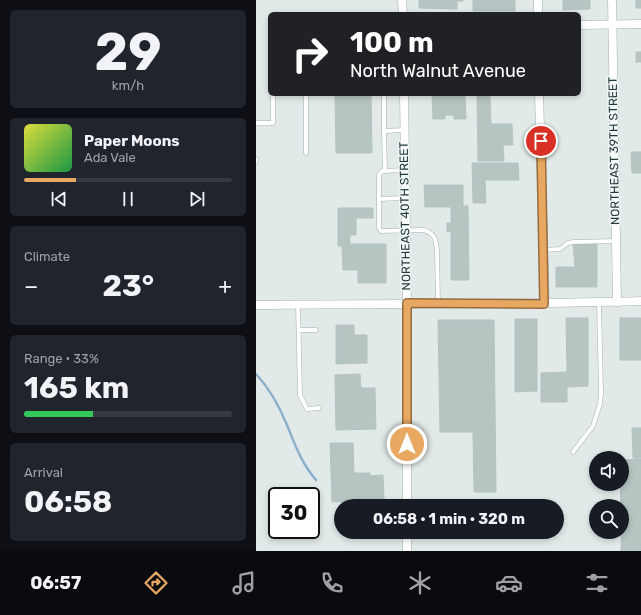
<!DOCTYPE html>
<meta charset="utf-8">
<style>
:root{--surface:#171b24;--page:#20242c;--text:#f1f3f6;--muted:#9ea1a6;--line:#363941;--accent:#e8a861}
body{margin:0;font-family:Rubik,sans-serif;background:var(--page);color:var(--text);height:100vh;display:flex;flex-direction:column;font-size:15px;white-space:nowrap}
*{box-sizing:border-box;margin:0}
p{font-size:13px;color:var(--muted)}
.icon{flex:none;width:22px;height:22px;fill:none;stroke:currentColor;stroke-width:2;stroke-linecap:round;stroke-linejoin:round}
.map{position:relative;flex:1;overflow:hidden}
.panel{display:flex;flex-direction:column;gap:10px;padding:10px;background:#0d0f14;width:256px}
.panel>*{flex:none}
.hud{position:absolute;left:12px;top:12px;width:313px;height:84px;border-radius:6px;box-shadow:0 2px 6px #0003;background:#202124;color:#fff;overflow:hidden}
.buttons{position:absolute;left:333px;top:451px;display:grid;gap:8px}
.buttons a{display:grid;place-items:center;width:40px;height:40px;border-radius:50%;background:var(--surface);box-shadow:0 2px 6px #0003;font-size:20px}
.speed{position:absolute;left:12px;top:487px;display:flex;gap:8px;font-size:20px;font-weight:700;text-align:center}
.speed>*{display:grid;place-content:center;width:52px;height:52px;border-radius:50%;background:var(--surface);box-shadow:0 2px 6px #0003;line-height:1}
.speed .limit{border:2px solid #111;border-radius:6px;background:#fff;color:#111}
.pin{position:absolute;display:grid;place-items:center;width:34px;height:34px;color:#fff;margin:-17px;border:2px solid #fff;border-radius:50%;box-shadow:0 1px 4px #0007}
.me{position:absolute;width:44px;margin:-22px;rotate:0deg;stroke-linejoin:round;filter:drop-shadow(0 0 3px #0008)}
.turn{display:flex;align-items:center;gap:14px;height:84px;padding:0 16px;font-size:18px}
.turn .icon{width:52px;height:52px;stroke-width:2.5}
.turn b{display:block;font-size:28px;line-height:34px}
.big{font-size:30px;font-weight:700;line-height:1.1}
.panel .widget{flex:1;display:flex;flex-direction:column;justify-content:center;gap:6px;min-width:0;padding:0 14px;border-radius:6px;background:var(--page)}
.panel .dial{align-items:center;gap:0}
.dial b{font-size:52px;line-height:1}
.song{display:flex;align-items:center;gap:12px}
.cover{width:48px;height:48px;border-radius:6px;background:linear-gradient(135deg,hsl(60 70% 55%),hsl(140 70% 35%))}
.played{height:4px;border-radius:2px;background:linear-gradient(90deg,var(--accent) 25%,var(--line) 25%)}
.keys{display:flex;justify-content:space-around;direction:ltr}
.heat{display:flex;justify-content:space-between;align-items:center;font-size:22px;direction:ltr}
.charge{height:6px;border-radius:3px;background:linear-gradient(90deg,#34c759 33%,var(--line) 0)}
.trip{position:absolute;left:78px;top:499px;width:230px;height:40px;border-radius:20px;background:var(--surface);box-shadow:0 2px 6px #0003;font-weight:700;line-height:40px;text-align:center}
.tab-bar{display:flex;height:64px;justify-content:space-around;align-items:center;background:#090b0e;color:var(--muted)}
.tab-bar .icon{width:28px;height:28px}
.tab-bar .active{color:var(--accent)}
.tab-bar b{font-size:18px;color:var(--text)}
main{display:flex;flex:1;min-height:0}
.map>svg:first-child{display:block}
.lines{fill:none;stroke-linecap:round;stroke-linejoin:round}
.stream{stroke:#8cb0cc;stroke-width:2.5}
.building{fill:#b6c5c2;stroke:#b4c3c1}
.service-casing{stroke:#a4b1b1;stroke-width:5}
.minor-casing{stroke:#a4b1b1;stroke-width:9}
.service{stroke:#fff;stroke-width:4}
.minor{stroke:#fff;stroke-width:8}
.route-casing{stroke:#976d3f;stroke-width:10}
.route{stroke:#e8a861;stroke-width:7}
.labels{text-anchor:middle;stroke-width:3;stroke-linejoin:round;paint-order:stroke}
.street-label{font-size:12px;fill:#223939;stroke:#f1f7f6}
</style>
<main>
<section class="panel">
<div class="widget dial"><b>29</b><p>km/h</p></div>
<div class="widget">
<div class="song"><i class="cover"></i><div><b>Paper Moons</b><p>Ada Vale</p></div></div>
<div class="played"></div>
<div class="keys"><svg class="icon" aria-label="previous" viewBox="0 0 24 24"><path d="M18 5L8 12l10 7zM5 5v14"/></svg><svg class="icon" aria-label="pause" viewBox="0 0 24 24"><path d="M8 5v14M16 5v14"/></svg><svg class="icon" aria-label="next" viewBox="0 0 24 24"><path d="M6 5l10 7-10 7zM19 5v14"/></svg></div>
</div>
<div class="widget"><p>Climate</p>
<div class="heat"><a>−</a><b class="big">23°</b><a>+</a></div>
</div>
<div class="widget"><p>Range · 33%</p><b class="big">165 km</b><div class="charge"></div></div>
<div class="widget"><p>Arrival</p><b class="big">06:58</b></div>
</section>
<div class="map">
<svg width="385" height="551" viewBox="0 0 385 551">
<rect width="100%" height="100%" fill="#e1eae9"/>
<g class="lines">
<path class="stream" d="M0 374C13 388 24 408 31 425 39 445 46 464 60 480"/>
</g>
<g class="building">
<polygon points="163,0 207,0 207,1 201,1 201,9 163,8"/>
<rect x="217" y="0" width="42" height="11"/>
<polygon points="307,0 334,0 334,9 307,10"/>
<rect x="380" y="0" width="5" height="8"/>
<rect x="380" y="52" width="5" height="10"/>
<polygon points="79,94 115,94 116,153 80,153"/>
<polygon points="176,94 209,94 210,119 198,119 198,115 189,115 189,119 177,119"/>
<polygon points="221,94 234,94 235,124 256,124 257,145 247,145 248,161 222,161"/>
<polygon points="375,152 385,152 385,173 376,173"/>
<polygon points="216,163 262,163 263,180 229,180 230,203 217,203"/>
<polygon points="168,185 207,185 207,206 212,206 213,280 195,280 195,231 191,232 191,223 195,223 195,207 169,207"/>
<polygon points="82,208 117,208 117,218 100,218 100,235 94,235 94,244 130,244 130,283 102,283 102,270 87,270 86,246 82,246"/>
<polygon points="341,242 341,287 300,287 300,267 319,267 317,243"/>
<polygon points="310,318 332,318 332,386 311,387 311,402 285,402 285,373 311,372"/>
<rect x="364" y="318" width="21" height="42"/>
<polygon points="259,319 281,319 281,391 259,392"/>
<polygon points="182,320 238,320 240,492 218,492 217,432 184,432"/>
<polygon points="80,325 98,325 98,335 111,335 111,363 80,364"/>
<polygon points="104,374 105,388 119,388 120,429 80,430 79,375"/>
<polygon points="376,428 385,428 385,458 377,458"/>
<polygon points="74,443 97,443 98,473 114,473 114,476 127,475 128,500 76,502"/>
<polygon points="385,459 385,551 365,551 366,506 365,506 364,484 366,484 366,460"/>
</g>
<g class="lines">
<defs>
<g id="service">
<polyline points="50,94 50,153"/>
<polyline points="128,94 128,131"/>
<polyline points="0,123 17,123 17,94"/>
<polyline points="0,159 0,162"/>
<path d="M149 170 126 171 123 175V228L125 231 167 230C179 233 180 239 181 251L182 303"/>
<polyline points="129,171 128,131 148,130"/>
<polyline points="123,199 149,198"/>
<polyline points="288,250 304,249 312,243 318,242 360,241"/>
<polyline points="42,305 44,395 51,409 63,408"/>
<polyline points="43,330 60,330"/>
<polyline points="317,452 337,426 344,404 345,393 343,302"/>
</g>
<g id="minor">
<polyline points="146,0 147,14"/>
<polyline points="282,0 282,14"/>
<polyline points="356,0 361,302"/>
<polyline points="323,25 385,24"/>
<polyline points="148,94 151,303 151,506"/>
<polyline points="283,94 289,304"/>
<path d="M0 305C128 303 257 305 385 301"/>
<polyline points="151,532 151,551"/>
</g>
</defs>
<use href="#service" class="service-casing"/>
<use href="#minor" class="minor-casing"/>
<use href="#service" class="service"/>
<use href="#minor" class="minor"/>
</g>
<g class="lines">
<defs>
<polyline id="route" points="151,444 151,303 288,304 285,141"/>
</defs>
<use href="#route" class="route-casing"/>
<use href="#route" class="route"/>
</g>
<g class="labels">
<g class="street-label">
<text transform="translate(358 151) rotate(-91)" y="4">NORTHEAST 39TH STREET</text>
<text transform="translate(149 216) rotate(-91)" y="4">NORTHEAST 40TH STREET</text>
</g>
</g>
</svg>
<div class="buttons">
<a><svg class="icon" aria-label="sound" viewBox="0 0 24 24"><path d="M4 9h4l5-4v14l-5-4H4zM17 9q2 3 0 6"/></svg></a>
<a><svg class="icon" aria-label="search" viewBox="0 0 24 24"><circle cx="10" cy="10" r="6"/><path d="M15 15l6 6"/></svg></a>
</div>
<div class="speed"><div class="limit">30</div></div>
<div class="pin" style="left:285px;top:141px;background:#d93025"><svg class="icon" aria-label="arrive" viewBox="0 0 24 24"><path d="M6 21V4h12l-3 4 3 4H6"/></svg></div>
<svg class="me" style="left:151px;top:444px" viewBox="-20 -20 40 40"><circle r="17" fill="#e8a861" stroke="#fff" stroke-width="3"/><path d="M0-11L8 9 0 5-8 9z" fill="#fff"/></svg>
<div class="trip">06:58 · 1 min · 320 m</div>
<div class="hud">
<div class="turn"><svg class="icon" aria-label="right" viewBox="0 0 24 24"><path d="M7 20v-9h11M14 6l5 5-5 5"/></svg><div><b>100 m</b>North Walnut Avenue</div></div>
</div>
</div>
</main>
<nav class="tab-bar">
<b>06:57</b>
<svg class="icon active" aria-label="directions" viewBox="0 0 24 24"><path d="M12 3l9 9-9 9-9-9zM9 14v-3h6M13 9l2 2-2 2"/></svg>
<svg class="icon" aria-label="music" viewBox="0 0 24 24"><path d="M9 18V5l10-2v13"/><circle cx="6" cy="18" r="3"/><circle cx="16" cy="16" r="3"/></svg>
<svg class="icon" aria-label="phone" viewBox="0 0 24 24"><path d="M5 4h4l2 5-3 2q2 4 5 5l2-3 5 2v4C11 20 4 13 5 4z"/></svg>
<svg class="icon" aria-label="climate" viewBox="0 0 24 24"><path d="M12 3v18M4 7l16 10M4 17L20 7"/></svg>
<svg class="icon" aria-label="car" viewBox="0 0 24 24"><path d="M5 17H2v-5l4-1 3-4h7l3 4 3 1v5h-3M9 17h6M6 11h13"/><circle cx="7" cy="17" r="2"/><circle cx="17" cy="17" r="2"/></svg>
<svg class="icon" aria-label="filters" viewBox="0 0 24 24"><path d="M4 7h16M4 17h16"/><circle cx="9" cy="7" r="2"/><circle cx="15" cy="17" r="2"/></svg>
</nav>
